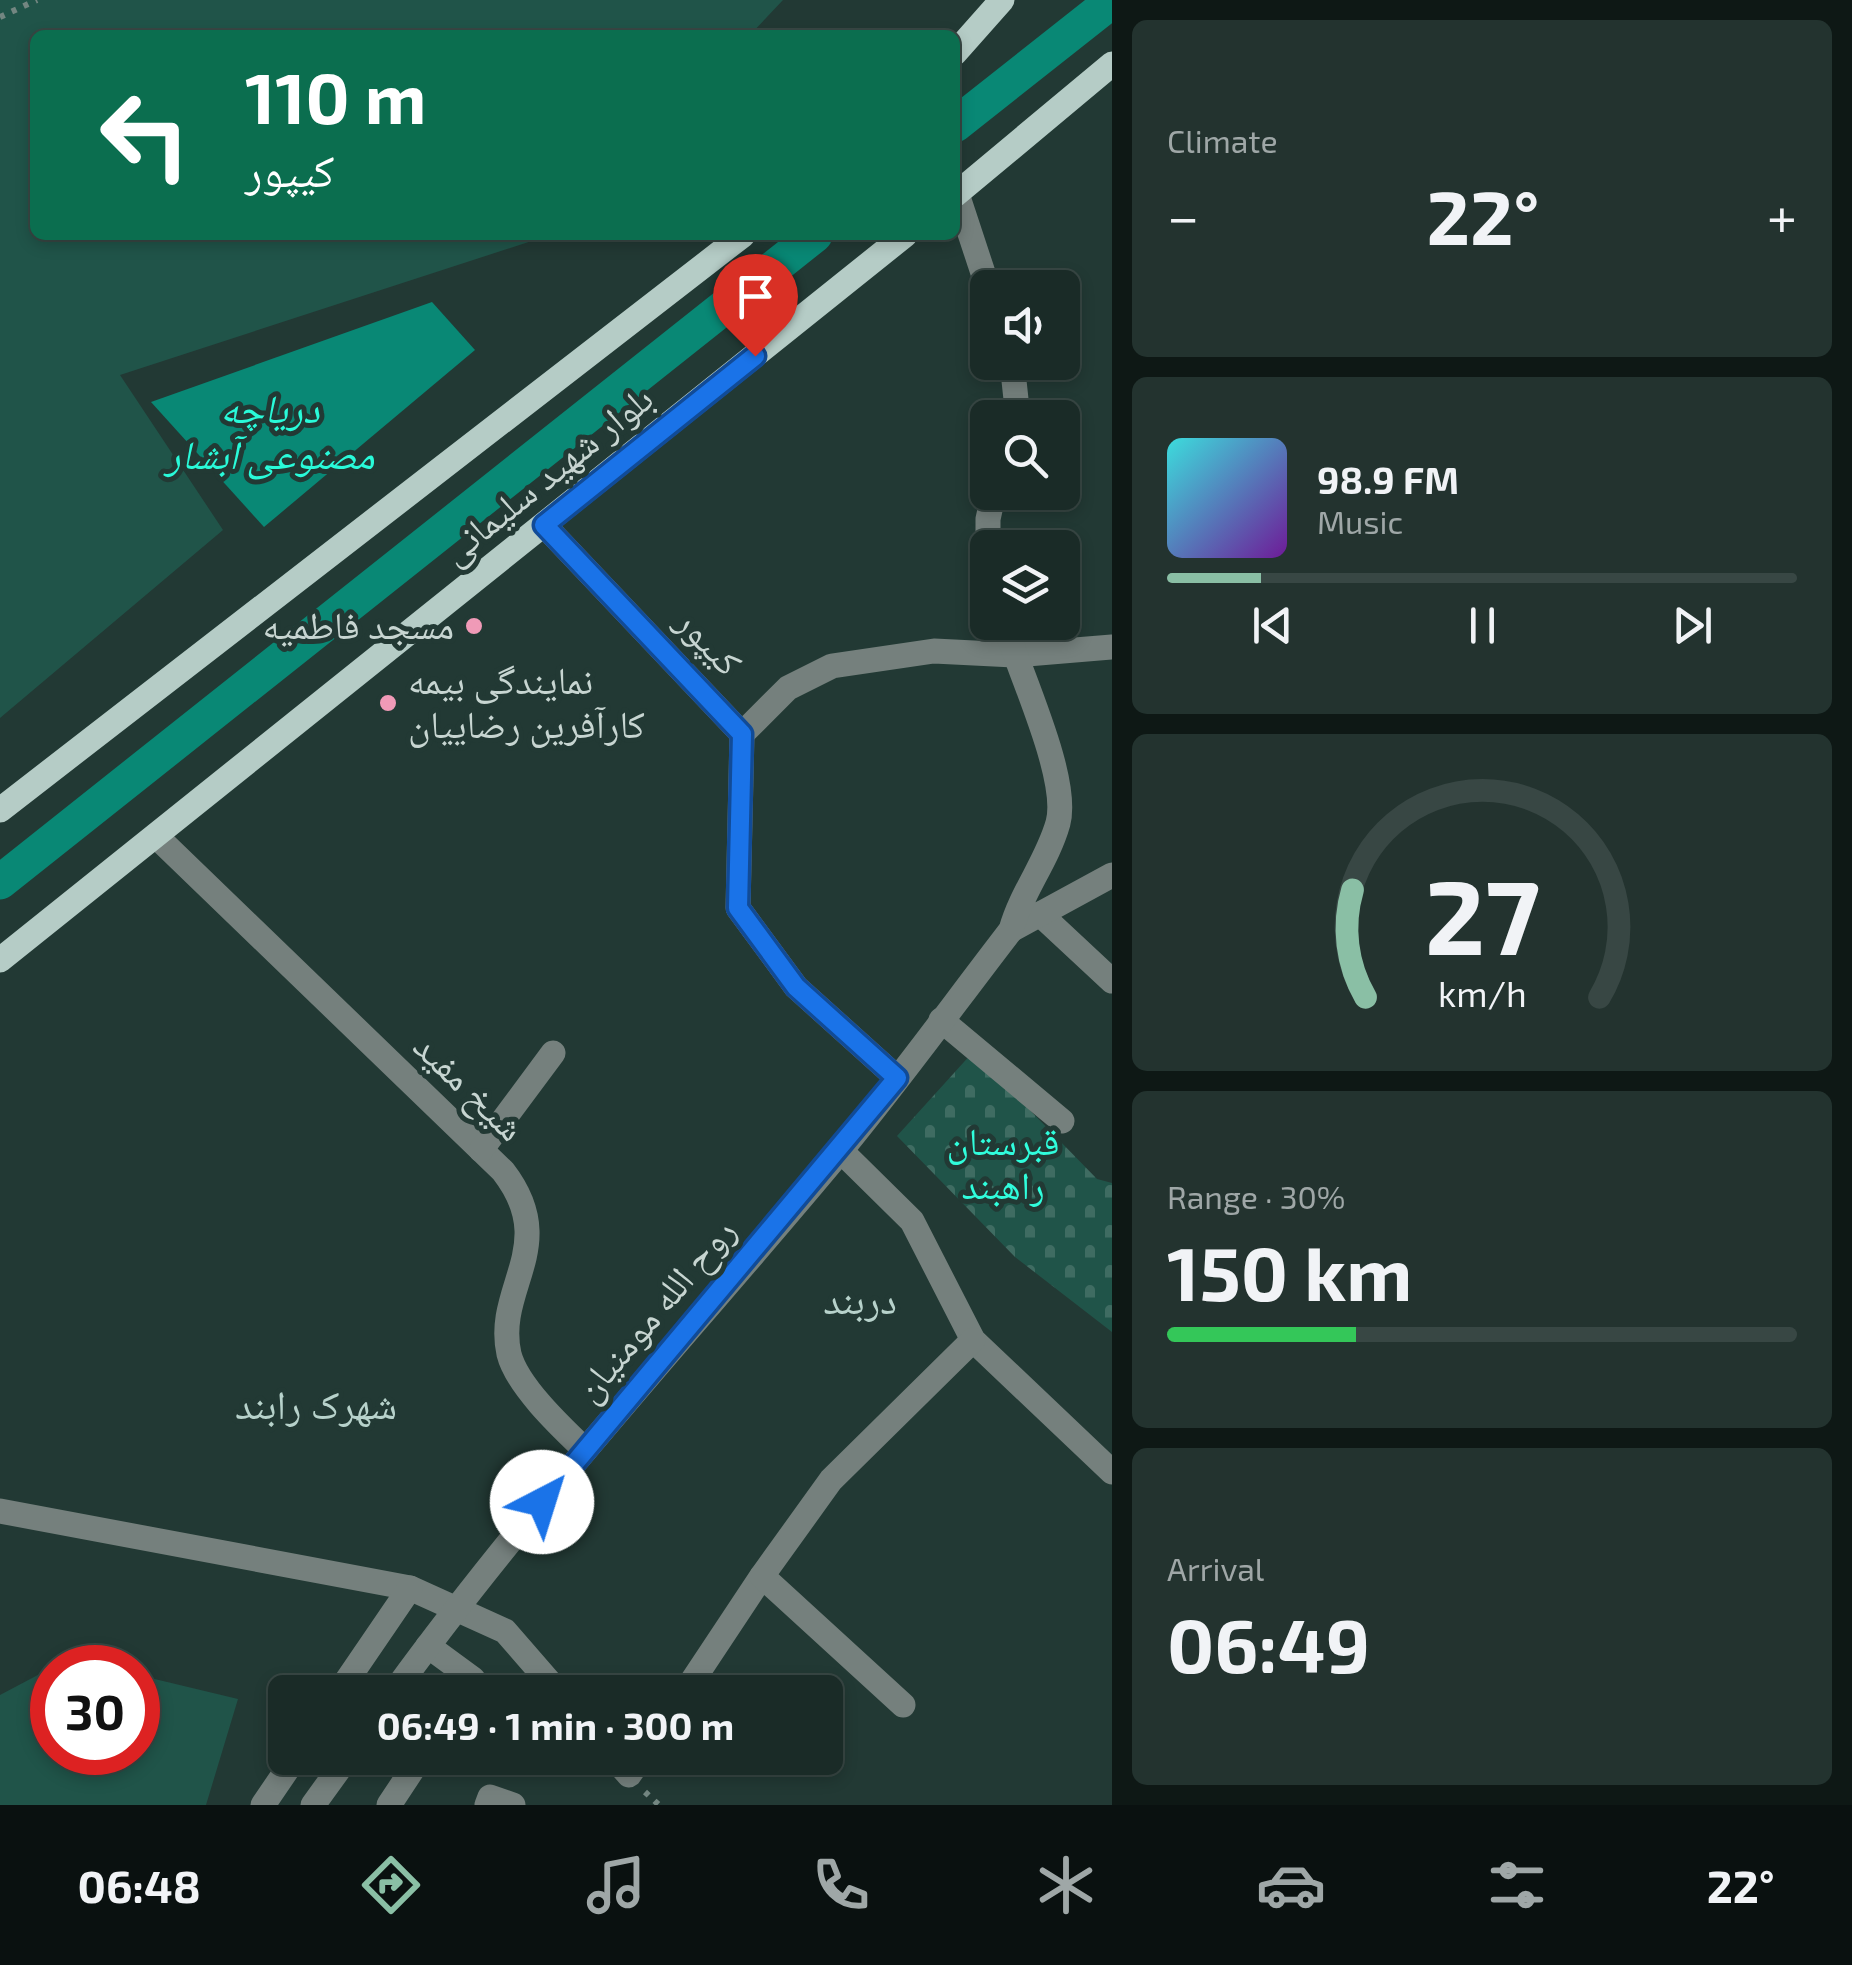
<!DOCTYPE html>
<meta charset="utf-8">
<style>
:root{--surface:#1a2b27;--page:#23332f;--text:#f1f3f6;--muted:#9fa7a7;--line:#384744;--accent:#8abfa5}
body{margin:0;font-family:"Exo 2","Noto Naskh Arabic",sans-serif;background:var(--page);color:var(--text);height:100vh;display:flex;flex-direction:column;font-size:38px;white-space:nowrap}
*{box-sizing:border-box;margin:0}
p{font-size:32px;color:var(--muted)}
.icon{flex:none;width:55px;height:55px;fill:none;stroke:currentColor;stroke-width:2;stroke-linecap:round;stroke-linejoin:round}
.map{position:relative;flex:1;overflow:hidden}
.sheet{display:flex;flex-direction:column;gap:20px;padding:20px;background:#0e1815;width:740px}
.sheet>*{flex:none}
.hud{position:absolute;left:30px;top:30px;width:930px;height:210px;border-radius:15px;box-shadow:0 5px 15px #0003,0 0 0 2px var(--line);background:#0b6e4f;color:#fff;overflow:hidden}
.fabs{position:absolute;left:970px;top:270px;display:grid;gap:20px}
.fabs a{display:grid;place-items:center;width:110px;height:110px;border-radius:15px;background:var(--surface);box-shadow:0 5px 15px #0003,0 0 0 2px var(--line);font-size:50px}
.speed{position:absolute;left:30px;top:1645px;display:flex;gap:20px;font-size:50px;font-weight:700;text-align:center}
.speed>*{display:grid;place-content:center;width:130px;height:130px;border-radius:50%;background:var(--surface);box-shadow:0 5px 15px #0003,0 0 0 2px var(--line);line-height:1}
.speed .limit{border:15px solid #d22;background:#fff;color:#111}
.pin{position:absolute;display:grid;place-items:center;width:85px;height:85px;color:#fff;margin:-102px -42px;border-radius:50% 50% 50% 0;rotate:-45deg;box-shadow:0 0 10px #0007}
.pin .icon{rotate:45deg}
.me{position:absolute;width:110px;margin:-55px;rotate:40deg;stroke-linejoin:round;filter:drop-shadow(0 0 8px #0008)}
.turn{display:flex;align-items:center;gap:35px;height:210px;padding:0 50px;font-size:45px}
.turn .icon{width:130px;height:130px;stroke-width:2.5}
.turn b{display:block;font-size:70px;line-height:85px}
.big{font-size:75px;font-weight:700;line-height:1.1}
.sheet .widget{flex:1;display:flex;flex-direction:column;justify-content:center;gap:15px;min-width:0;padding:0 35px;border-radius:15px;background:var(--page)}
.sheet .dial{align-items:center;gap:0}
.dial svg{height:260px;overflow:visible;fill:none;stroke:var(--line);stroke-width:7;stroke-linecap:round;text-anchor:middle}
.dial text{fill:var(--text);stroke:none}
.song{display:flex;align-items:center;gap:30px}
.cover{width:120px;height:120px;border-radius:15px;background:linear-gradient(135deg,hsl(180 70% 55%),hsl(280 70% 35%))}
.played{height:10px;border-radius:5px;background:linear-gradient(90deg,var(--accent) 15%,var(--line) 15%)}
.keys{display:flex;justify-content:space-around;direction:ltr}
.heat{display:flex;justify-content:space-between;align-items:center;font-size:55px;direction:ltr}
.charge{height:15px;border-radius:8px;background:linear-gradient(90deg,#34c759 30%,var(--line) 0)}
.trip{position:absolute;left:268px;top:1675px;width:575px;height:100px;border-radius:15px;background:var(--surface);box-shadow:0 5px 15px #0003,0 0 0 2px var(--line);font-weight:700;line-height:100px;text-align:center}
.tab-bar{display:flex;height:160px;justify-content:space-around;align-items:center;background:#0a1110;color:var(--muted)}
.tab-bar .icon{width:70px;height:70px}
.tab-bar .current{color:var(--accent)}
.tab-bar b{font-size:45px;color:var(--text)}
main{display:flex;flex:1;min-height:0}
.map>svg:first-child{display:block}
.cemetery{fill:url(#cemetery-stones)}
.green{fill:#205449}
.water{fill:#098875}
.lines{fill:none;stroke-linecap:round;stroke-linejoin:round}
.canal{stroke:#098875;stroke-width:35}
.path{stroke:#738681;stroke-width:6;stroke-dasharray:5 8;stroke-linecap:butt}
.minor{stroke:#75807d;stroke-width:25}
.major{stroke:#b5ccc6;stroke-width:25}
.route-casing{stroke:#114b97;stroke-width:25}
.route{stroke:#1a73e8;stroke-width:18}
.poi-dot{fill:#f09ab7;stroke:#223934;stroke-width:4}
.labels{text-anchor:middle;stroke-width:10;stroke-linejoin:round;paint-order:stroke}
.street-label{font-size:38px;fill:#c7d5d1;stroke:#223934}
.poi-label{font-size:38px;fill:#c7d5d1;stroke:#223934;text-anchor:end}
.park-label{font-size:38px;fill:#30fddc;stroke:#223934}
.water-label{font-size:40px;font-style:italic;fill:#29fad9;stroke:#223934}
.neighbourhood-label{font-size:40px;fill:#b7d2cb;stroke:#223934}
</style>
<main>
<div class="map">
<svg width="1112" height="1805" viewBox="0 0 1112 1805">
<defs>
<pattern id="cemetery-stones" width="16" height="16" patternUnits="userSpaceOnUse" patternTransform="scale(2.5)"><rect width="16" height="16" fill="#205449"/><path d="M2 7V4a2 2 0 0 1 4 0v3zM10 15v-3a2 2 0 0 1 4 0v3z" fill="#3f6c62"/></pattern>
</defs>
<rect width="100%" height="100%" fill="#223934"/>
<polygon class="cemetery" points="973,1052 1097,1179 1112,1183 1112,1332 1015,1257 897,1136"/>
<g class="green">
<polygon points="0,0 783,0 750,35 35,35 35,235 550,235 120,375 223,530 0,718"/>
<polygon points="70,1658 109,1667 52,1668 52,1752 138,1752 138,1675 238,1699 206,1805 0,1805 0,1695"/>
</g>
<polygon class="water" points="432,302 475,350 264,527 151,402"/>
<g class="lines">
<g class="canal">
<polyline points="955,125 1112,1"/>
<polyline points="0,882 815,235"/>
</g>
<g class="path">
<polyline points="0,17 37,0"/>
<polyline points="511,1775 528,1758"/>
<polyline points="645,1792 659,1805"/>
</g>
<g class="minor">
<polyline points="957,194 988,288"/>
<polyline points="1012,362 1018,418"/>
<polyline points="544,525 742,734 738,908 796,987 897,1078"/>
<polyline points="988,548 988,519 994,492"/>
<polyline points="742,734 788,688 832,666 934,651 1014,655 1112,647"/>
<path d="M157 837 503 1171C561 1246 494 1287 509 1354 517 1386 562 1428 585 1450"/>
<polyline points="1040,914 1112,981"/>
<polyline points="1011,930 1112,875"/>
<polyline points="941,1020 1062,1121"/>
<polyline points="481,1150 553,1053"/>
<polyline points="841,1151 912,1221 973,1340 1112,1472"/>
<polyline points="0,1511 410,1588 505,1631 558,1692"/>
<polyline points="428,1646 473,1679 464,1692"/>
<polyline points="339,1692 410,1588"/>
<path d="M394 1692C531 1503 690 1332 839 1153 899 1080 954 1004 1011 930 1022 891 1047 862 1058 823 1070 778 1019 672 1004 622"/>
<polyline points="685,1692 762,1576"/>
<polyline points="903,1705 762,1576 831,1480 973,1340"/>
<polyline points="614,1758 629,1775 641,1758"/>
<polyline points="263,1805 295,1758"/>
<polyline points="313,1805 347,1758"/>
<polyline points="389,1805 420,1758"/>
<polyline points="487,1805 490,1797 513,1805"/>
</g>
<g class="major">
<polyline points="955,53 1002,0"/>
<polyline points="955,195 1112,64"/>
<polyline points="0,810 743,235"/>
<polyline points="0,960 905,235"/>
</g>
</g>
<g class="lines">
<defs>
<polyline id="route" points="542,1502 897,1078 796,987 738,908 742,734 544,525 755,356"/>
</defs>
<use href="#route" class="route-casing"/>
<use href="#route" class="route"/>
</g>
<g class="poi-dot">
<circle cx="474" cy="626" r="10"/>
<circle cx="388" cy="703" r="10"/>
</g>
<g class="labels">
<g class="street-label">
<text transform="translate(547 475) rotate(-39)" y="13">بلوار شهید سلیمانی</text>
<text transform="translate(709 642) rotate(47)" y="13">کیپور</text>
<text transform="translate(469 1087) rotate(44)" y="13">شیخ مفید</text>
<text transform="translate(655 1310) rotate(-50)" y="13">روح الله مومنیان</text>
</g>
<g class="poi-label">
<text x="454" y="639">مسجد فاطمیه</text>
<text x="408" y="694" text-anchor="start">نمایندگی بیمه<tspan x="408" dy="44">کارآفرین رضاییان</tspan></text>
</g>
<g class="park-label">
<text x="1003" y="1155">قبرستان<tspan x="1003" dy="44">راهبند</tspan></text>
</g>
<g class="water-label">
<text x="270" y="423">دریاچه<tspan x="270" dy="46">مصنوعی آبشار</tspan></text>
</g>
<g class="neighbourhood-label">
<text x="860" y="1314">دربند</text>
<text x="316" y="1419">شهرک رابند</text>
</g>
</g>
</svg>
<div class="fabs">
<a><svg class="icon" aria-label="sound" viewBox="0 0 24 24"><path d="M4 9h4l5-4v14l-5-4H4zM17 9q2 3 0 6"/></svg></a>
<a><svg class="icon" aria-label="search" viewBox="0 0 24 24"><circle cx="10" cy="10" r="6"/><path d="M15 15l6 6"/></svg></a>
<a><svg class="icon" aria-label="layers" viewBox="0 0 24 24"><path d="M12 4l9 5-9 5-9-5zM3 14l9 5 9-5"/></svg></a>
</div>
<div class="speed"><div class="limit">30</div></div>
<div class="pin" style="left:755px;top:356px;background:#d93025"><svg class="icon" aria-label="arrive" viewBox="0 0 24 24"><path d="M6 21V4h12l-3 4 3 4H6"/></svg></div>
<svg class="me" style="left:542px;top:1502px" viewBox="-20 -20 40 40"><circle r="19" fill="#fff"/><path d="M0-13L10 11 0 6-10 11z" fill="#1a73e8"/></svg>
<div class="trip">06:49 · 1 min · 300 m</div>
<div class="hud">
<div class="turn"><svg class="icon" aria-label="left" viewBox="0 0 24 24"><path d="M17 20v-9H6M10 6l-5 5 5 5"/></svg><div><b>110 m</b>کیپور</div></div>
</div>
</div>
<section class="sheet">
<div class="widget"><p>Climate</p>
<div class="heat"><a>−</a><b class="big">22°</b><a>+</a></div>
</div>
<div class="widget">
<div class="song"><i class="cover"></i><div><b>98.9 FM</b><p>Music</p></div></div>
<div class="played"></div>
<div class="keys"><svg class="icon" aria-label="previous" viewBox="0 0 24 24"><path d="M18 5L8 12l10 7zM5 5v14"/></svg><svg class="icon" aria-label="pause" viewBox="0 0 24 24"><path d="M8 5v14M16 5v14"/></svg><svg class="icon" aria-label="next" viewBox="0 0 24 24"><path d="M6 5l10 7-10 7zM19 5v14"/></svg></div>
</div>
<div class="widget dial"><svg viewBox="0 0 100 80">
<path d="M14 69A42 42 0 1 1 86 69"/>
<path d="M14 69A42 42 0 0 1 10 36" stroke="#8abfa5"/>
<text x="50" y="56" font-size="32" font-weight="700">27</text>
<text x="50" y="72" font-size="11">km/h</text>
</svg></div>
<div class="widget"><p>Range · 30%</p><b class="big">150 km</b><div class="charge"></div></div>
<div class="widget"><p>Arrival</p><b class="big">06:49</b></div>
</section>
</main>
<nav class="tab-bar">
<b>06:48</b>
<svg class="icon current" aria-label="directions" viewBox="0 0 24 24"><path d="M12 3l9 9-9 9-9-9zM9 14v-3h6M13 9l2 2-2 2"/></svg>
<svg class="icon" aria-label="music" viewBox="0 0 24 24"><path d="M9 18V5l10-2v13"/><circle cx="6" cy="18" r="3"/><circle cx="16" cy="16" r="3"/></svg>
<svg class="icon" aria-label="phone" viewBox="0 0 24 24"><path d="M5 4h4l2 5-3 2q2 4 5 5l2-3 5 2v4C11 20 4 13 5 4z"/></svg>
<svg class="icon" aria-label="climate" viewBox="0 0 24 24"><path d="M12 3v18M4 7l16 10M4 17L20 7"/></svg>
<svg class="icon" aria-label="car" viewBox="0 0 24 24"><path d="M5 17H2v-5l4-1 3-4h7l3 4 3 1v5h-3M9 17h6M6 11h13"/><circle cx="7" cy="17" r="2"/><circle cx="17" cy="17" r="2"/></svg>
<svg class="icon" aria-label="filters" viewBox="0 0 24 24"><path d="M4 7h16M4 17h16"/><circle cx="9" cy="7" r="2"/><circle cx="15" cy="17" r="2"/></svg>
<b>22°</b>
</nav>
